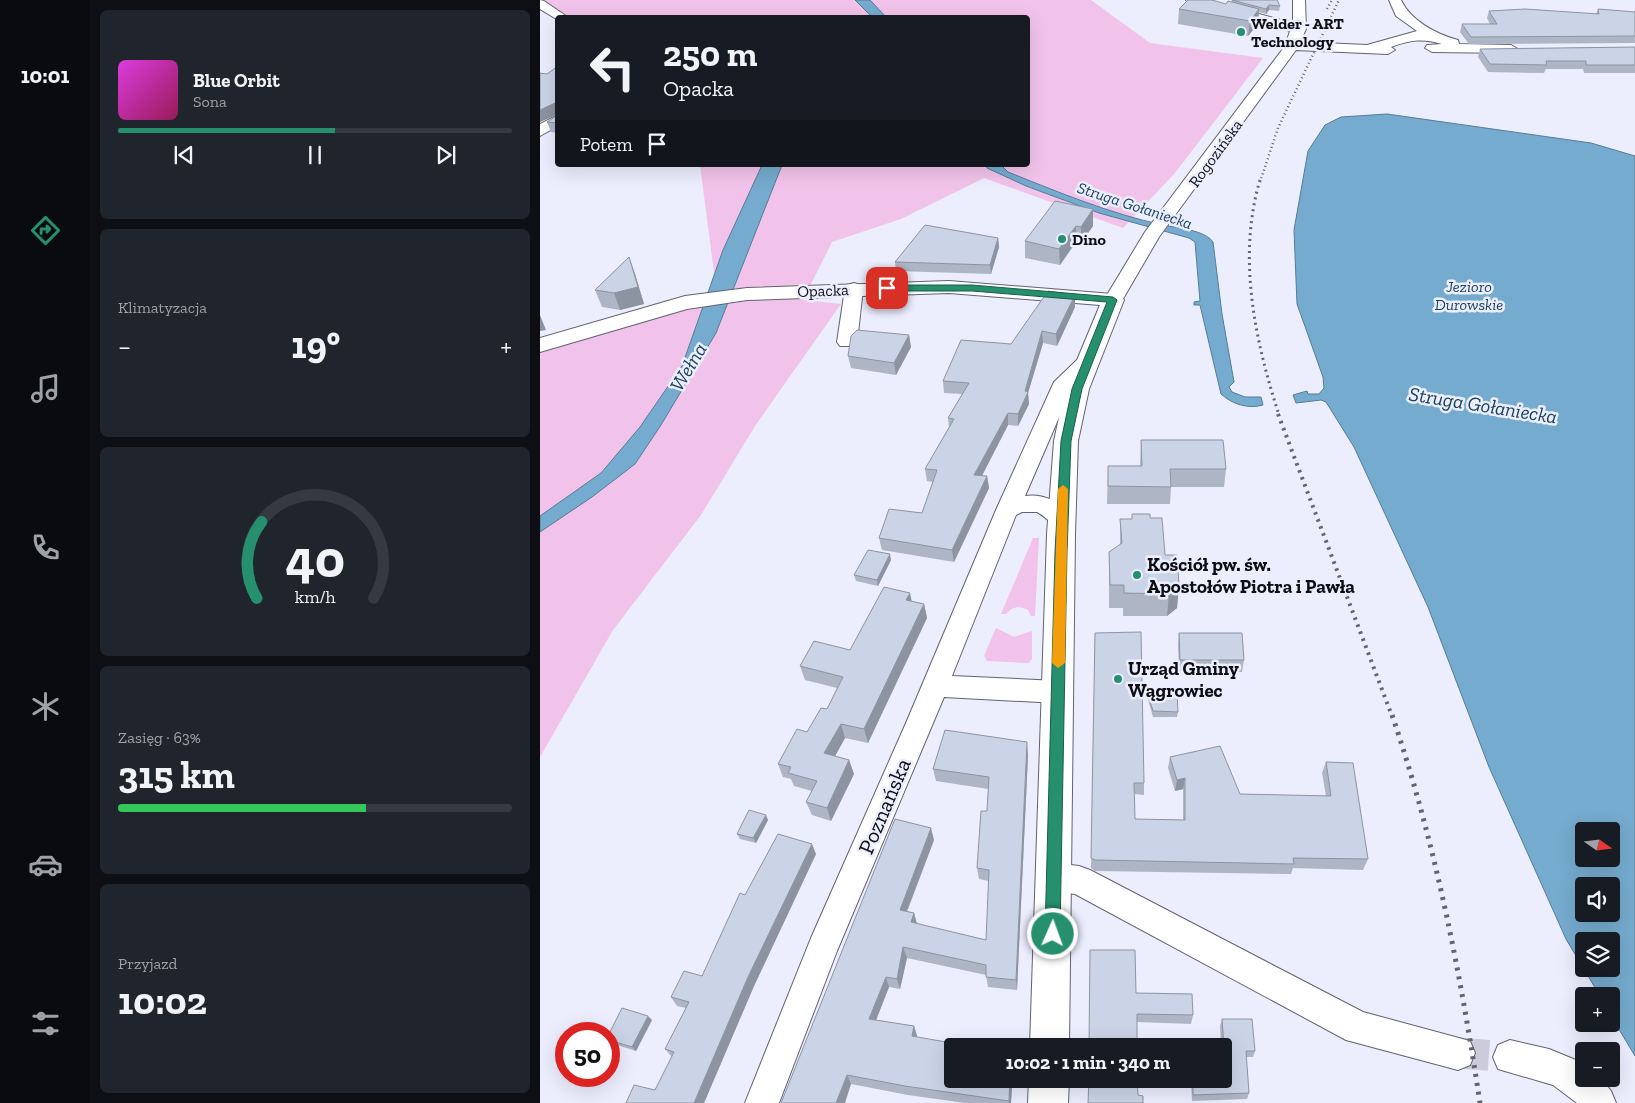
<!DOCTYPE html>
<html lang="pl">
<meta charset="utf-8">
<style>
:root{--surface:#171b24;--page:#20242c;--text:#f1f3f6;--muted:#9ea1a6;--line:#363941;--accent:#26906e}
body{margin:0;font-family:"Zilla Slab",serif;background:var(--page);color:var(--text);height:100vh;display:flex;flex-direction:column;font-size:19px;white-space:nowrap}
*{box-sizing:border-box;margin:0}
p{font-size:16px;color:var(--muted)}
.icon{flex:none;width:28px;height:28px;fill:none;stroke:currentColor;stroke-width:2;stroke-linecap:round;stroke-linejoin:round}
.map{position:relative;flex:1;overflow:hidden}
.side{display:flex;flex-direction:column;gap:10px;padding:10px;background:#0d0f14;width:450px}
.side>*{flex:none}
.guide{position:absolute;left:15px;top:15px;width:475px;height:152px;border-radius:5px;box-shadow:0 5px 20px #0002;background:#171b24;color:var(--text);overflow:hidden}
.needle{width:32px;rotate:104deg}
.tools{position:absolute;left:1035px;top:822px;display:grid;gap:10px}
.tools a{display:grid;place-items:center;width:45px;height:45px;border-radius:5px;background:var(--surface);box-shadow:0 5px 20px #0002;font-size:25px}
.speed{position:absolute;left:15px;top:1022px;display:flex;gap:10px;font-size:25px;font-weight:700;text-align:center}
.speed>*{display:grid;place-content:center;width:65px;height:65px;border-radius:50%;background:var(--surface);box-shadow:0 5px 20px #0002;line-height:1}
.speed .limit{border:8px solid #d22;background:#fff;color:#111}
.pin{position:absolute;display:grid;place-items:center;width:42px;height:42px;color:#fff;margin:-21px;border-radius:10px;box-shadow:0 2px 8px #0006}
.me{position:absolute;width:55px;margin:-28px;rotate:2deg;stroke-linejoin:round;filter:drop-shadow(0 0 4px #0008)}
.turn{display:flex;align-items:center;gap:18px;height:105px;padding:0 25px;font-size:22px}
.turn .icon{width:65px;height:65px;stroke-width:2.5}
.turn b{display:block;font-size:35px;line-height:42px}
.then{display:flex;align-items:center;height:48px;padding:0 25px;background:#0003;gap:10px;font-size:19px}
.big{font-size:38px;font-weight:700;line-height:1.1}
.side .widget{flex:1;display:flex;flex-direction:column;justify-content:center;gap:8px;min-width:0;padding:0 18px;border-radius:8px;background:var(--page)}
.side .dial{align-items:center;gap:0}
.dial svg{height:130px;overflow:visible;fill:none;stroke:var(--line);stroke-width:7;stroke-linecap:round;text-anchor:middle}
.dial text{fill:var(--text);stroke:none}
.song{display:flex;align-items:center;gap:15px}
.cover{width:60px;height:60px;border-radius:8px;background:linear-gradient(135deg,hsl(300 70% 55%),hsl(330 70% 35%))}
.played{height:5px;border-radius:2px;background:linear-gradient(90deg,var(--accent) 55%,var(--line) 55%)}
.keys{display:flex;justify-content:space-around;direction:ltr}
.heat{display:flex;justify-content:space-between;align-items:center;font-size:28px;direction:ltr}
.charge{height:8px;border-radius:4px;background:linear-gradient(90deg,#34c759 63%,var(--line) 0)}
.trip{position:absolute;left:404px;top:1038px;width:288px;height:50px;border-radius:5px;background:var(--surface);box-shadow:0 5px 20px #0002;font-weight:700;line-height:50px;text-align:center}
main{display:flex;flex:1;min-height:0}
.dock{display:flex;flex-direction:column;width:90px;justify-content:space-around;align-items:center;background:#090b0e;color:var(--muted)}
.dock .icon{width:35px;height:35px}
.dock .active{color:var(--accent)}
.dock b{font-size:22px;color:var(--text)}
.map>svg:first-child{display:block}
.green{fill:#f2c3ea}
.water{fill:#75abce;stroke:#567c96;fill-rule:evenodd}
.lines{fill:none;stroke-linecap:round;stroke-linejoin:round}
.minor-tunnel{stroke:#cbcbda;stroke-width:31;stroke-dasharray:31 16;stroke-linecap:butt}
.minor-casing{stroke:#626273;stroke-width:2}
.major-casing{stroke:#626273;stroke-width:2}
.minor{fill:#fff;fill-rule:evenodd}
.major{fill:#fff;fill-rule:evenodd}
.rail-far3{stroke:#64646f;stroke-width:2.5;stroke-dasharray:1 3;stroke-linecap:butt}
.rail-far2{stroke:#64646f;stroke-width:3;stroke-dasharray:2 4;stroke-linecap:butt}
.rail-far1{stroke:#64646f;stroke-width:4;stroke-dasharray:2.5 5;stroke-linecap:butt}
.rail{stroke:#64646f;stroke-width:5;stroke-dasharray:3 6;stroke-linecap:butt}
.wall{fill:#aeb6c6}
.shaded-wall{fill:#8d94a1}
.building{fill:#cad4e6;stroke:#8d94a1}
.route{fill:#26906e;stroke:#195e48}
.slow{fill:#f59e0b}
.poi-dot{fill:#26906e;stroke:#ecedfd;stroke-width:2}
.labels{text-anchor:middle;stroke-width:5;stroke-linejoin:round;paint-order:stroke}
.far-poi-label{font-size:16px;font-weight:bold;fill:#0d0d14;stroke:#ecedfd;text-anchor:start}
.far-street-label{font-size:16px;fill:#0d0d14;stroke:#ecedfd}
.far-water-label{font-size:16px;font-style:italic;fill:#17425b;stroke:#ecedfd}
.poi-label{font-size:19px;font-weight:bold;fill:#0d0d14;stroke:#ecedfd;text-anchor:start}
.water-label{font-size:20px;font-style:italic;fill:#17425b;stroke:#ecedfd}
.near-street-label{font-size:22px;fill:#0d0d14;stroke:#ecedfd}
</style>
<main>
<nav class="dock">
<b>10:01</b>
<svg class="icon active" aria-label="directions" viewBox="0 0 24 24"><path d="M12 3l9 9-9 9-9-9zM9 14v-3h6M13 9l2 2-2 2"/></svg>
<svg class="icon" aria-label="music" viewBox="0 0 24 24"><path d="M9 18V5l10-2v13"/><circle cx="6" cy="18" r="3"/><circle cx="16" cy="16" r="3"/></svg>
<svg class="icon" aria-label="phone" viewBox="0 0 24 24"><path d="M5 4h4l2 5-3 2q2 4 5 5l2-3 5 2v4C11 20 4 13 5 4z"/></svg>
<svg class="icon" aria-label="climate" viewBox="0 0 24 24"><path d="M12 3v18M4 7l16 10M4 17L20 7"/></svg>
<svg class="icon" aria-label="car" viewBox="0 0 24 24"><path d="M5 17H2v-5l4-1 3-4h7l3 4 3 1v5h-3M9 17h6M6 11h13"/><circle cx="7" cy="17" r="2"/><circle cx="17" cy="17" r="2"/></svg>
<svg class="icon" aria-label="filters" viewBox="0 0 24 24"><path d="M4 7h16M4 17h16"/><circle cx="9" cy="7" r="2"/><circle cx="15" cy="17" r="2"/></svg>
</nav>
<section class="side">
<div class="widget">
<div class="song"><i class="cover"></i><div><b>Blue Orbit</b><p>Sona</p></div></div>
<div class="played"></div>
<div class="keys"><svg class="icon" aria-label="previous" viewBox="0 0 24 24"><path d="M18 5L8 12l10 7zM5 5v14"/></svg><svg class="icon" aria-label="pause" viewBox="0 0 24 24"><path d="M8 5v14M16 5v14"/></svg><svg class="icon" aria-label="next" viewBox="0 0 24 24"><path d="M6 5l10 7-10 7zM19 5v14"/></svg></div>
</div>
<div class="widget"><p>Klimatyzacja</p>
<div class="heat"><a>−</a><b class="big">19°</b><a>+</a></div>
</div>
<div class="widget dial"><svg viewBox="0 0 100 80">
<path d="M14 69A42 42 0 1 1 86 69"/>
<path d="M14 69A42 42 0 0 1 17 22" stroke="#26906e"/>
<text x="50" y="56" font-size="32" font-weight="700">40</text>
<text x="50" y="72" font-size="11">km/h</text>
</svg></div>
<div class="widget"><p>Zasięg · 63%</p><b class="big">315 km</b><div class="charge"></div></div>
<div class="widget"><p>Przyjazd</p><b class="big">10:02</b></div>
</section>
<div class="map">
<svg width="1095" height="1103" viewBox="0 0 1095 1103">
<rect width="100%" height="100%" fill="#ecedfd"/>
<g class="green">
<polygon points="2,0 551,0 610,43 723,58 635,173 583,228 444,178 361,219 292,242 263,300 301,304 215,426 161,515 73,630 0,757 0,345 145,303 178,303 160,165 488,165 488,18 31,18"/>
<path d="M493 538H499L495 616H491L488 610C479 606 473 606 466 614H461Z"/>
<polygon points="456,628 474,637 492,631 492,659 489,663 447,661 444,656"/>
</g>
<g class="water">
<polygon points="315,0 330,0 346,17 332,17"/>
<path d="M847 114 1051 143 1095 156V1056L1071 1016V996H1060L1026 939 949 767 888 607 814 447 786 402 781 400 756 403 753 395 767 391 768 394H779L784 388 783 377 757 304 754 230 768 151 785 125 801 117ZM1071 831V859H1044V831ZM1071 886V914H1044V886ZM1071 941V969H1044V941Z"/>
<polygon points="222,165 242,165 176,333 121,425 95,464 52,497 0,532 0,516 61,473 100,427 142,366 183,250"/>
<path d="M446 165H461L468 172C518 192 571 214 623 225 637 228 665 230 673 242L682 314 694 382 689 387 692 392 705 397H721L723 405C709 409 693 405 681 394L660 305H654V302L660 301 655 242 649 238 559 213 486 186 447 168Z"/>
</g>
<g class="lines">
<polyline class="minor-tunnel" points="918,1053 970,1057"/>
<defs>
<g id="minor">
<polygon points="0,0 4,1 29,18 18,18 18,20 0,9"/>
<path d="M646 0H666L753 23V0H765L766 29 760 42 827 45 877 31 856 16 849 0H861C871 21 896 34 918 40L919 44 971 45 978 49 971 53 892 52 885 48 887 45 902 44C882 38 870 40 851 47L855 50 848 54 756 50 619 237 580 304H566L564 300 605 232 745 46 750 31 648 3Z"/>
<polygon points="18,115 18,126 0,136 0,124"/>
<polygon points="314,283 321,285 323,289 317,342 314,346 300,346 297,342 305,289 307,285"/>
<path d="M547 355 554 357 557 361 533 385 485 496C504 493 524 503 534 520L530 526C514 531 510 519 497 512H482L476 515 412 676 518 681 527 684 531 692 527 700 518 703 404 697 297 951 239 1103H205L271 938 366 723 456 510 514 382 540 357Z"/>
<polygon points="515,863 539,866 550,870 823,1012 930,1041 935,1053 930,1065 918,1070 806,1040 535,894 515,891 504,887 500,877 504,867"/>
<polygon points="970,1040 1009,1049 1043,1063 1044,1079 1062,1079 1071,1091 1076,1103 1037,1103 1013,1085 958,1069 953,1057 958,1045"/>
</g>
<g id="major">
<polygon points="409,281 573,294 581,295 584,300 549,389 538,441 535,534 529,1046 490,1046 507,534 514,441 525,389 560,305 409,293 207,300 147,309 0,352 0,338 145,296 207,288"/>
<polygon points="489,1079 529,1079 528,1103 488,1103"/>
</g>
</defs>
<use href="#minor" class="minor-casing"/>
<use href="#major" class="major-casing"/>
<use href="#minor" class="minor"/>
<use href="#major" class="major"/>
<g class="rail-far3">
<polyline points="787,9 792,0"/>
<polyline points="720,182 738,128 799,0"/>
</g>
<path class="rail-far2" d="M720 180C697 257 715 341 739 415"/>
<polyline class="rail-far1" points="738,414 852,716"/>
<path class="rail" d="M852 715C895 841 920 971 940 1103"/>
</g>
<g class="wall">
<polygon points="692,0 740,6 739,11 729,10 726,14 719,12 718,24 708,36 638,24 639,9 686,4 691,2"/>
<polygon points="1058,9 1094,12 1095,10 1095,43 929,44 920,32 922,24 950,24 947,18 949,11 1056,14"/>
<polygon points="1095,47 1095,73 1044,73 1043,69 1006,69 1004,73 948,72 938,57 940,49"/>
<polygon points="18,66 18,133 11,132 7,122 16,116 16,114 0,122 7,74"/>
<polygon points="553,209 553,226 541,243 536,242 520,265 485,258 485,241"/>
<polygon points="458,238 459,247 451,274 356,271 355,262"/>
<polygon points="89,257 95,274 104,304 80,310 62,307 55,290"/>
<polygon points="535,295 535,307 517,346 503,343 488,393 489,404 478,426 468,425 442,476 447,476 449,488 414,562 342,550 339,538 382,513 393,482 387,481 385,469 409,428 408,418 422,394 404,393 403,381 471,344"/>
<polygon points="369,335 371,347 356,375 311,368 308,356"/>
<polygon points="601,440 686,469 684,487 631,487 630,504 567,504 568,466 600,466"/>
<polygon points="592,514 610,518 625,555 639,585 637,608 627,616 583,616 583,608 569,608 569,552 580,545 580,519 592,519"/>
<polygon points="351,560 338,586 316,581 314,575"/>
<polygon points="372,601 384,604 387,618 328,743 305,738 295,756 309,760 314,774 291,821 272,815 266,802 272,791 254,786 251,779 243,777 238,764 267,732 287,709 297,688 265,680 260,666 310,650"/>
<polygon points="555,633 604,783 604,795 594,794 595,819 643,820 643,789 635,791 628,768 630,757 700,794 786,796 782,773 786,762 828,859 823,870 753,868 751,874 555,871 551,868"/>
<polygon points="639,633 704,660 702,672 639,671 638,644"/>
<polygon points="607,691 638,712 637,717 613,717 607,696"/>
<polygon points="488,755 477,990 448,987 446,975 367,958 360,989 349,987 336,1020 374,1026 377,1036 377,1037 412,1079 472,1085 471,1103 425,1103 368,1095 311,1084 241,1103 394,840 367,912 374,913 377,924 446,940 449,881 439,879 437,868 447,811 448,789 396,781 393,769"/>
<polygon points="228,820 216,843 200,839 197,834"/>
<polygon points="276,854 214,986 164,1103 86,1103 115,1090 132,1057 125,1049 146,1008 137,1006 131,997 162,976 205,895"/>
<polygon points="596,993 653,1015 651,1024 597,1022"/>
<polygon points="682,1019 715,1051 713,1057 706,1057 709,1093 707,1099 652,1101 651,1079 682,1079 683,1074 682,1046 681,1046 680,1026"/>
<polygon points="112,1020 96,1051 70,1043 69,1042 69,1034"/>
</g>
<g class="shaded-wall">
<polygon points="729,5 729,10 726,14 726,9"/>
<polygon points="719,9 718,24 708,36 710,21"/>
<polygon points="15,103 18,114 0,122 0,110"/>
<polygon points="553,209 553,226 541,243 541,227"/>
<polygon points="536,226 536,242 520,265 519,249"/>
<polygon points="458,238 459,247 451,274 450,265"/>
<polygon points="89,257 95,274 104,304 80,310 74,293"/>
<polygon points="535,295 535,307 517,346 516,334"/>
<polygon points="0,315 6,330 0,331"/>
<polygon points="502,331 503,343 488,393 489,404 478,426 478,414"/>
<polygon points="369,335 371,347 356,375 354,363"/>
<polygon points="468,413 468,425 436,487 434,475"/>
<polygon points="447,476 449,488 414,562 412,550"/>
<polygon points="350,554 351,560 338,586 337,580"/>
<polygon points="639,585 637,608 627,616 629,594"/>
<polygon points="370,593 373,607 366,600"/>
<polygon points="384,604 387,618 328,743 324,729"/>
<polygon points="301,724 305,738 289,767 284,753"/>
<polygon points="487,742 488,755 477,990 476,980"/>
<polygon points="309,760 314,774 291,821 287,808"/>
<polygon points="645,778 643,789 635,791 637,780"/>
<polygon points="226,815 228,820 216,843 213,838"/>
<polygon points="391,828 394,840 363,921 360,910"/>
<polygon points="272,844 276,854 214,986 164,1103 154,1103 208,977"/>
<polygon points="374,913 377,924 371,922"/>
<polygon points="363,947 367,958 360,989 357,979"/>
<polygon points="346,977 349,987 333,1028 329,1019"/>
<polygon points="108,1016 112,1020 96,1051 92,1047"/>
<polygon points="374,1026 377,1036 375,1046 372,1036"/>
<polygon points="307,1075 311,1084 305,1103 296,1103"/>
<polygon points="470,1079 472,1085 471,1103 469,1103"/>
</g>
<g class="building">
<polygon points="648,0 672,0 686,4 688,1 719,9 710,21 639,9"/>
<polygon points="692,0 737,0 740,6 729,5 726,9"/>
<polygon points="985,9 1059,14 1058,9 1095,12 1095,36 931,37 922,24 957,24 949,11"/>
<polygon points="1095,47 1095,65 1046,65 1046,61 1006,61 1007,65 950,64 940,49"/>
<polygon points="18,66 18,123 7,122 16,116 15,103 0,110 0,73 7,74"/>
<polygon points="515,201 553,209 541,227 536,226 519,249 485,241"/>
<polygon points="385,225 458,238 450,265 355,262"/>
<polygon points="89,257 98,287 74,293 55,290"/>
<polygon points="508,291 535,295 516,334 502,331 485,391 488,392 478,414 468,413 434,475 447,476 412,550 339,538 349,509 382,513 397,470 385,469 414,419 408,418 429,383 403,381 421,340 471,344"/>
<polygon points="317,330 369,335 354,363 308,356 311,336"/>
<polygon points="601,440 683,440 686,469 630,469 631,487 568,486 568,466 602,466"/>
<polygon points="592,514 610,514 610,518 622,518 625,555 637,555 639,585 629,594 584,593 584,585 570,585 569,552 582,543 580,519 592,519"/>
<polygon points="328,550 350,554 337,580 314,575"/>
<polygon points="344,587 370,593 366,600 384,604 324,729 301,724 284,753 309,760 287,808 266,802 277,781 248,773 251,767 238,764 257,729 267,732 281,708 287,709 303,677 260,666 274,641 310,650"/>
<polygon points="601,632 604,783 594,783 595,819 645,820 645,778 637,780 630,757 680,746 700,794 791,796 786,762 813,763 828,859 753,858 754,864 555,860 551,858 555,633"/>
<polygon points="639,633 702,633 704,660 640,660"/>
<polygon points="607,691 637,691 638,712 613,711"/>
<polygon points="405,730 487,742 476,980 446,977 446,965 363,947 357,979 346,977 329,1019 374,1026 372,1036 423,1045 423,1046 412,1046 412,1079 470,1079 469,1101 365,1086 307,1075 296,1103 241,1103 355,819 391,828 360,910 374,913 371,922 446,940 449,870 437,868 441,811 447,811 449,777 393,769"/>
<polygon points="209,810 226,815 213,838 197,834"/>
<polygon points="238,834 272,844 208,977 154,1103 86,1103 94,1085 115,1090 134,1052 125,1049 149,1002 131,997 144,971 162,976 200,893 205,895"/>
<polygon points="550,950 595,950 596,993 652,994 653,1015 597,1014 597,1046 549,1046"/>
<polygon points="82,1008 108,1016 92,1047 69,1040 69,1034"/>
<polygon points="682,1019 712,1019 715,1051 706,1051 709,1093 653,1095 653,1079 682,1079 682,1074 686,1074"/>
<polygon points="549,1079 597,1079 598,1095 603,1096 603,1103 548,1103"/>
</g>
<polygon class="route" points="432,285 573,297 577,300 542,389 531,441 527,552 520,934 518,940 513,942 508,940 505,934 515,552 521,441 532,389 567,302 432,291 347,291 342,288 347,285"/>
<polygon class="slow" points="523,485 528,489 525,663 518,668 512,663 518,489"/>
<g class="poi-dot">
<circle cx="701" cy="32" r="5"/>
<circle cx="522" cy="239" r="5"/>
<circle cx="597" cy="575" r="5"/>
<circle cx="578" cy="679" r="5"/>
</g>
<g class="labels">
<g class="far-poi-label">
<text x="711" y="29">Welder - ART<tspan x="711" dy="18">Technology</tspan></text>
<text x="532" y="245">Dino</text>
</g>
<g class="far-street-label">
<text transform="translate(675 153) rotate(-54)" y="6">Rogozińska</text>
<text transform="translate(283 290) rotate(-2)" y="6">Opacka</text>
</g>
<g class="far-water-label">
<text transform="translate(595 205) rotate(18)" y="6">Struga Gołaniecka</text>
<text x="929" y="292">Jezioro<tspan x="929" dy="18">Durowskie</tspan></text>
</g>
<g class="poi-label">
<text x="607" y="571">Kościół pw. św.<tspan x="607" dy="22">Apostołów Piotra i Pawła</tspan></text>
<text x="588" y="675">Urząd Gminy<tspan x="588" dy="22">Wągrowiec</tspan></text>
</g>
<g class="water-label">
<text transform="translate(148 367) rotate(-59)" y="7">Wełna</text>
<text transform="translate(943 405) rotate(9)" y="7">Struga Gołaniecka</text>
</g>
<g class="near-street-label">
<text transform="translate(344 806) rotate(-67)" y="8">Poznańska</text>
</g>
</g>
</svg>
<div class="tools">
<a><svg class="needle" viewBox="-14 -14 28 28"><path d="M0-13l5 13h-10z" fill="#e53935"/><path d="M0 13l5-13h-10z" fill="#9ea1a6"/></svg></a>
<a><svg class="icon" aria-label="sound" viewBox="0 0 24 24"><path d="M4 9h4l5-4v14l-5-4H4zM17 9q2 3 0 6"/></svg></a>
<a><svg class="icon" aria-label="layers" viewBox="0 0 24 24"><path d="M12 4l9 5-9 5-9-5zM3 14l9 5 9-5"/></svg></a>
<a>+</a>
<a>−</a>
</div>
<div class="speed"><div class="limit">50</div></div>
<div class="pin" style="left:347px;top:288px;background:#d93025"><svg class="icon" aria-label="arrive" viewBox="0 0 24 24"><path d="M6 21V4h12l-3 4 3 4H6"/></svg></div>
<svg class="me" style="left:513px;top:934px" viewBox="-20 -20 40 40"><circle r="17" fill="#26906e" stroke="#fff" stroke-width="3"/><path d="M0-11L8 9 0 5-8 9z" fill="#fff"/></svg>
<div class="trip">10:02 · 1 min · 340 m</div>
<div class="guide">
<div class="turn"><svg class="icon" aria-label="left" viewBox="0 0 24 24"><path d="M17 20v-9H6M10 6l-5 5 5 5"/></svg><div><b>250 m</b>Opacka</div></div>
<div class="then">Potem<svg class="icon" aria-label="arrive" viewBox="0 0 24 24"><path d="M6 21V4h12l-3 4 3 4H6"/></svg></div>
</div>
</div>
</main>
